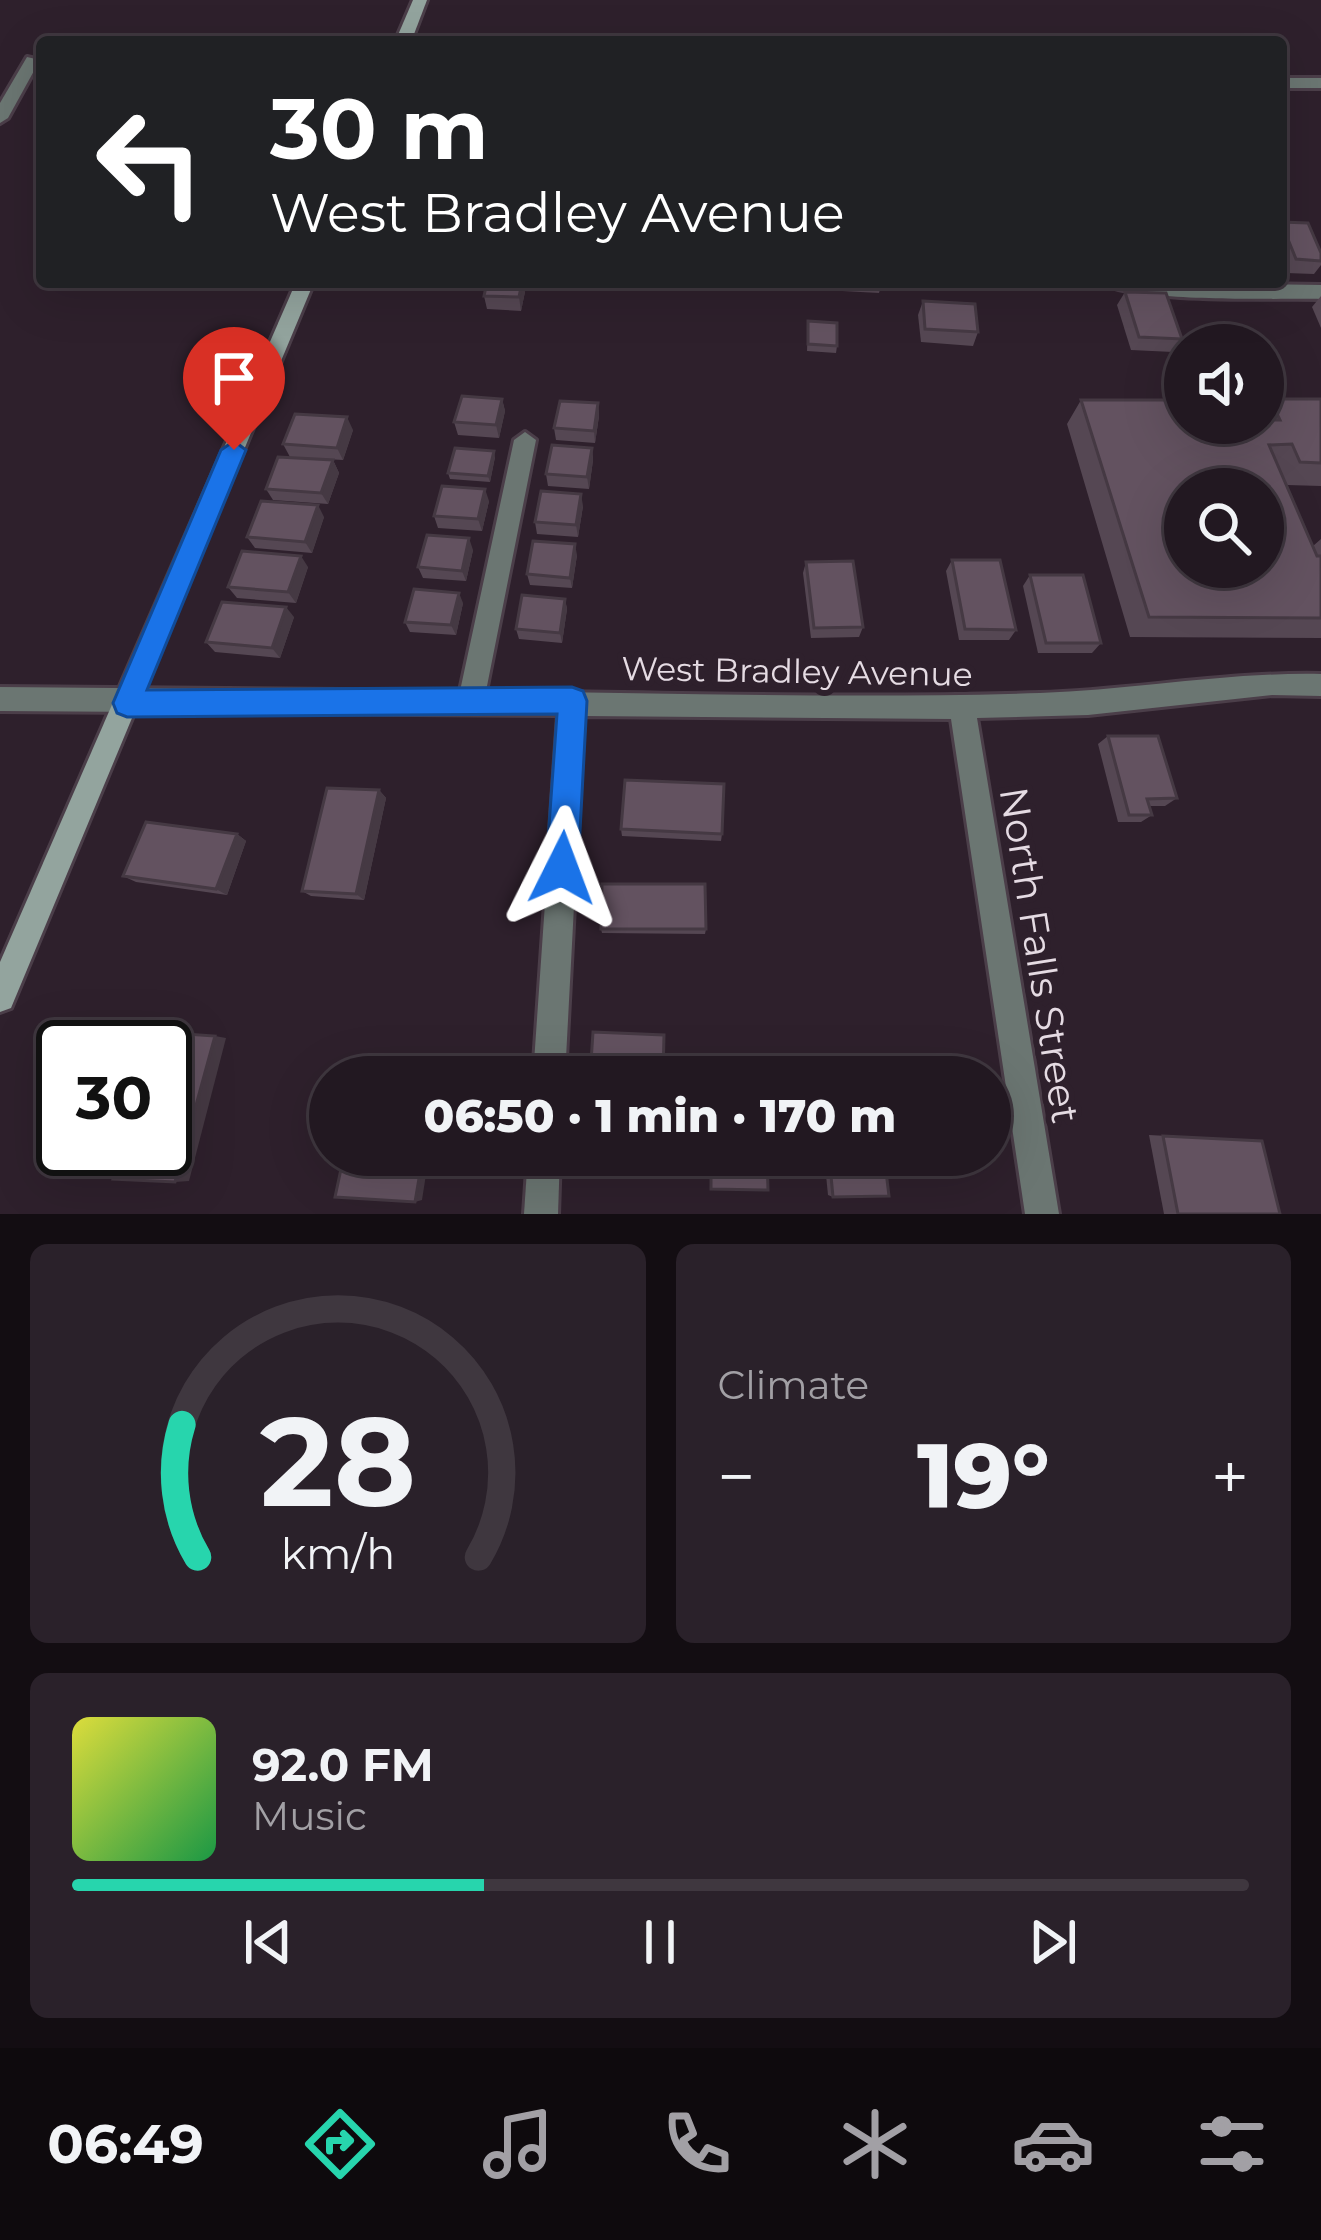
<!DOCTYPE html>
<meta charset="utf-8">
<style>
:root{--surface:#221821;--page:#2a212a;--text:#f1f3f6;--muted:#a2a0a5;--line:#3f373f;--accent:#27d5ad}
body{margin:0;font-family:Montserrat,sans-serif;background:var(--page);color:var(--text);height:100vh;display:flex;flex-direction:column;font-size:45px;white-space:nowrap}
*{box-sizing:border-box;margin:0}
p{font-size:39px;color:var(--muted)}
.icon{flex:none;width:66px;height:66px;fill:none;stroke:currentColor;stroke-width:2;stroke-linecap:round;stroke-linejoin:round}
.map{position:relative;height:1214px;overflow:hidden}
.panel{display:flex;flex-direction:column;gap:30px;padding:30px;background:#130d12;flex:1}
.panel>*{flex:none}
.guide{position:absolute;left:36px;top:36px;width:1251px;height:252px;border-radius:12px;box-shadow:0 12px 48px #0002,0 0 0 3px var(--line);background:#202124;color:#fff;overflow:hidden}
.buttons{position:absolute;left:1164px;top:324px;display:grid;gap:24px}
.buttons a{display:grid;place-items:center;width:120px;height:120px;border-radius:50%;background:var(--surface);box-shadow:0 12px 48px #0002,0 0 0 3px var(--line);font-size:60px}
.speed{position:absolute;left:36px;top:1020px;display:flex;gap:24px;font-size:60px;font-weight:700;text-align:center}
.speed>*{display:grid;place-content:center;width:156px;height:156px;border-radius:50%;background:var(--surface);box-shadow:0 12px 48px #0002,0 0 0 3px var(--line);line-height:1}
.speed .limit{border:6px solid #111;border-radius:18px;background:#fff;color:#111}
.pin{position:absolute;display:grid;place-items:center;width:102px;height:102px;color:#fff;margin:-123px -51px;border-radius:50% 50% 50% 0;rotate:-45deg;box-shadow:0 0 12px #0007}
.pin .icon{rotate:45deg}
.me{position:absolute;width:132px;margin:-66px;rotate:3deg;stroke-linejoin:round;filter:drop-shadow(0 0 9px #0008)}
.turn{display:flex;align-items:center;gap:42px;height:252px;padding:0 36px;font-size:54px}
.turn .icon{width:156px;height:156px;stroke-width:2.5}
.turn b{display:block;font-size:84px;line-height:102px}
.big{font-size:90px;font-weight:800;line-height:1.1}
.panel .card{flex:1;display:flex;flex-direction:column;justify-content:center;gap:18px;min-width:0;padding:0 42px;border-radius:18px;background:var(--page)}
.panel .dial{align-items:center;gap:0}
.dial svg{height:312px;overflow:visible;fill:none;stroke:var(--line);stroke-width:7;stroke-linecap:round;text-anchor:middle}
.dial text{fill:var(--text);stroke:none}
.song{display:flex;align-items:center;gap:36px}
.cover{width:144px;height:144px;border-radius:18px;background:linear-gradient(135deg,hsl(60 70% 55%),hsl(140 70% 35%))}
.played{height:12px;border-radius:6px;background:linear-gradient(90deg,var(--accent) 35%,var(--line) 35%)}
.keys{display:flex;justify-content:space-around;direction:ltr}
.heat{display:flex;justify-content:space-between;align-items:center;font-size:66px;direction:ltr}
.panel .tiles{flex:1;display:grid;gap:30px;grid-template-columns:1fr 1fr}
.card:last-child{grid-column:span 2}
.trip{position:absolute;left:309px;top:1056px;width:702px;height:120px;border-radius:60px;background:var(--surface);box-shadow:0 12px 48px #0002,0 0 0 3px var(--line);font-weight:800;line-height:120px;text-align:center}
.dock{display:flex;height:192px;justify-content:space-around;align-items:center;background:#0e0a0d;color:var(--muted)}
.dock .icon{width:84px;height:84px}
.dock .selected{color:var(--accent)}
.dock b{font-size:54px;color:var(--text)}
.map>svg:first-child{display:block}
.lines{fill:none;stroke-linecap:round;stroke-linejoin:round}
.minor-casing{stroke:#4b3e49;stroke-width:6}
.secondary-casing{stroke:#4b3e49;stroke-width:6}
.minor{fill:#6b7672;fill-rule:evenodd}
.secondary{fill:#93a49e;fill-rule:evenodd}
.wall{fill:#554753}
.shaded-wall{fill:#453943}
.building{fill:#635260;stroke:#453943;stroke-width:3;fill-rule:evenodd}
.route{fill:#1a73e8;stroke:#114b97;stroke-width:3}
.labels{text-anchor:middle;stroke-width:12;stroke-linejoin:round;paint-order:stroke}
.street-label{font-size:33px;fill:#e5dbe3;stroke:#2e202c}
.near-street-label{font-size:39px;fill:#e5dbe3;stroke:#2e202c}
</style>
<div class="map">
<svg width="1321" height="1214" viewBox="0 0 1321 1214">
<rect width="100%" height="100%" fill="#2e202c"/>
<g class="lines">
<defs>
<g id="minor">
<polygon points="27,57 40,60 8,118 0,123 0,103"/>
<rect x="1281" y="78" width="40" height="10"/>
<path d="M1102 282 1321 285V299C1280 298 1127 303 1102 282Z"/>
<path d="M525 432 536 440 486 691C669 693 855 699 1040 693 1134 690 1227 672 1321 674V696L1272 695 1088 715 977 718 1059 1214H1025L951 719 584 716 565 1077H533L558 715 0 711V687L460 691 514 440Z"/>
<polygon points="528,1155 560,1155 558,1214 524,1214"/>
</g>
<g id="secondary">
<polygon points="413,0 427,0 411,42 395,42"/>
<polygon points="296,282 314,282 11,1008 0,1012 0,962"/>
</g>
</defs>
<use href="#minor" class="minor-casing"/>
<use href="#secondary" class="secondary-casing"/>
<use href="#minor" class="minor"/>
<use href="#secondary" class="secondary"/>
</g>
<g class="wall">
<polygon points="1281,222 1321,253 1321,265 1314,274 1286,273 1281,261"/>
<polygon points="487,282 527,282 521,311 487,309 484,296"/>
<polygon points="746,282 786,282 784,291 748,291"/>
<polygon points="842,282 882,282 879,293 842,291"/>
<polygon points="1125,292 1182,339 1173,352 1131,350 1117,305"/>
<polygon points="1321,296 1321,328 1312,307"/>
<polygon points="923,301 978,332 973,346 921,342 918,315"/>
<polygon points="808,321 837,346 836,353 807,351"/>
<polygon points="502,399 505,411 499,438 458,435 454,422"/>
<polygon points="1270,399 1321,399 1321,486 1287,485 1313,546 1321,539 1321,638 1130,637 1067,424 1081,400 1263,423 1263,407"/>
<polygon points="598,403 599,416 595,443 556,440 554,428"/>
<polygon points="353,430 343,460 290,457 283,444"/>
<polygon points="592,448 593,460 589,489 548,486 546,474"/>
<polygon points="495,457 490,482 450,479 448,473"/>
<polygon points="333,460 339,473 328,504 273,500 266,489"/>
<polygon points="489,501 482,531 438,528 434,516"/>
<polygon points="583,506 578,537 537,534 535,522"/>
<polygon points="324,517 312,553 255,548 247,537"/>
<polygon points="473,550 466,581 423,578 418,567"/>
<polygon points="577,555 572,588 530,585 527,574"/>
<polygon points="952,560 1016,630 1009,640 959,640 946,571"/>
<polygon points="806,562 863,627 859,637 811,638 803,573"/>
<polygon points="308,567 296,603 237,598 228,587"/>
<polygon points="1030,575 1101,643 1092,653 1038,653 1023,586"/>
<polygon points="565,599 567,609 562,643 519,639 516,629"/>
<polygon points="463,603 456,635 410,632 405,622"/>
<polygon points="294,617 280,658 215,652 206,642"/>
<polygon points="1108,736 1177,798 1165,806 1149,806 1152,815 1141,822 1118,822 1098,744"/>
<polygon points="379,790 386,798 364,900 311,896 302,891"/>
<polygon points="621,829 722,834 721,841 622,836"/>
<polygon points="237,834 246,841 227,895 136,882 123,876"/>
<polygon points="601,929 706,929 705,934 602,933"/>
<polygon points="1149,1135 1262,1141 1280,1214 1164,1214"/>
<polygon points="824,1155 884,1155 833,1197 828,1195"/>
</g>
<g class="shaded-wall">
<polygon points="522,282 527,282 521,311 519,297"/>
<polygon points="502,399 505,411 499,438 496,425"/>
<polygon points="598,403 599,416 595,443 594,431"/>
<polygon points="347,417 353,430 343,460 337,448"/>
<polygon points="592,448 593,460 589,489 587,477"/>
<polygon points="494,451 495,457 490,482 488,476"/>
<polygon points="333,460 339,473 328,504 321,493"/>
<polygon points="485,489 489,501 482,531 478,519"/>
<polygon points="581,494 583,506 578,537 576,525"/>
<polygon points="318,505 324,517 312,553 305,542"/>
<polygon points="469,538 473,550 466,581 462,571"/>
<polygon points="575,544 577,555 572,588 570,578"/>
<polygon points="301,556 308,567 296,603 288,592"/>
<polygon points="459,593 463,603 456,635 451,625"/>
<polygon points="565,599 567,609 562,643 560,633"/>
<polygon points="286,607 294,617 280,658 272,648"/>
<polygon points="379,790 386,798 364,900 356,894"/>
<polygon points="237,834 246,841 227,895 216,889"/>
<polygon points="215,1036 226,1038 189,1181 175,1182"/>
<polygon points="423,1155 429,1155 422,1200 415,1202"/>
</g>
<g class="building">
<polygon points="1281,222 1308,223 1321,253 1321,261 1296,259"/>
<polygon points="487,282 522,282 519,297 484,296"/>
<polygon points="1125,292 1166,293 1182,339 1139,337"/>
<polygon points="923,301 975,304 978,332 925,329"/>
<polygon points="808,321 837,323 837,346 808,344"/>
<polygon points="462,396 502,399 496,425 454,422"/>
<path d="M1270 399H1321V463L1300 462 1292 444 1269 445 1317 556H1321V618L1149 617 1081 400H1185V423H1263V420H1280ZM1185 489H1263V567H1185Z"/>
<polygon points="560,401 598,403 594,431 554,428"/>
<polygon points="295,414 347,417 337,448 283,444"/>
<polygon points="552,445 592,448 587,477 546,474"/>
<polygon points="455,448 494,451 488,476 448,473"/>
<polygon points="278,457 333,460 321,493 266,489"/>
<polygon points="442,486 485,489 478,519 434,516"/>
<polygon points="541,491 581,494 576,525 535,522"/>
<polygon points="261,501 318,505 305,542 247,537"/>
<polygon points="427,535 469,538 462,571 418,567"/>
<polygon points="533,541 575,544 570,578 527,574"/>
<polygon points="242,551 301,556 288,592 228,587"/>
<polygon points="952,560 1000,560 1016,630 965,629"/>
<polygon points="853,561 863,627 814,628 806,562"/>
<polygon points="1030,575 1083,575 1101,643 1046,643"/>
<polygon points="414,589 459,593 451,625 405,622"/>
<polygon points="522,595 565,599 560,633 516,629"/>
<polygon points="222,602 286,607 272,648 206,642"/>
<polygon points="1108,736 1158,736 1177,798 1147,799 1152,815 1129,815"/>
<polygon points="625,780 724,784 722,834 621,829"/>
<polygon points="327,788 379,790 356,894 302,891"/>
<polygon points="146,822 237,834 216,889 123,876"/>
<polygon points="602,884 705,884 706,929 601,929"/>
<polygon points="157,1032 215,1036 175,1182 113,1179 122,1149 165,1149 165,1047 153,1047"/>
<polygon points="593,1032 664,1035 663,1077 590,1077"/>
<rect x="821" y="1074" width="53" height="3"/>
<polygon points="1163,1136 1262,1141 1280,1214 1178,1214"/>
<polygon points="344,1155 423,1155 415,1202 335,1197"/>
<polygon points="711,1155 767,1155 768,1190 711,1189"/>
<polygon points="829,1155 884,1155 889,1196 833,1197"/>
</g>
<polygon class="route" points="234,441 246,450 147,690 572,687 583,691 587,701 578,868 573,879 562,884 551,879 546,868 557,714 127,717 117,713 113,703 221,450"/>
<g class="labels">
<g class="street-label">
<text transform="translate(797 671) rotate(1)" y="12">West Bradley Avenue</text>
</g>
<g class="near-street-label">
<text transform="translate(1040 955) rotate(81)" y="14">North Falls Street</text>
</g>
</g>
</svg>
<div class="buttons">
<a><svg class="icon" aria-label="sound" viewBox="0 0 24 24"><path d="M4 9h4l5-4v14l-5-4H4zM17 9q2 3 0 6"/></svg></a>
<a><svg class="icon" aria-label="search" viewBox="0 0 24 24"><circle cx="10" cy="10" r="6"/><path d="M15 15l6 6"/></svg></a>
</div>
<div class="speed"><div class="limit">30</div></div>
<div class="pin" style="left:234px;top:450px;background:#d93025"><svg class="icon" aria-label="arrive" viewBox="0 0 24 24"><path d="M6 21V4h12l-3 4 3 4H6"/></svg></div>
<svg class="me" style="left:562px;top:868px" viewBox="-20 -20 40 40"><path d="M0-17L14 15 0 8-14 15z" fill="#1a73e8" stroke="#fff" stroke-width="4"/></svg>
<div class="trip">06:50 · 1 min · 170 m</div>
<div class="guide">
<div class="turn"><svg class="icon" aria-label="left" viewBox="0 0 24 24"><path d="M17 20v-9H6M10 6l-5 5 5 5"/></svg><div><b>30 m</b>West Bradley Avenue</div></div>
</div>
</div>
<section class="panel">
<div class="tiles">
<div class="card dial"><svg viewBox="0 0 100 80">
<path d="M14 69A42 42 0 1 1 86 69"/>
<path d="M14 69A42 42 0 0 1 10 35" stroke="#27d5ad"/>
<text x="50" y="56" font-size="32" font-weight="700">28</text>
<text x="50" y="72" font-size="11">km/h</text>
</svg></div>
<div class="card"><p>Climate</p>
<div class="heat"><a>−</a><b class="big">19°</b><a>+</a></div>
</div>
<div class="card">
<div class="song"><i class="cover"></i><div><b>92.0 FM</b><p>Music</p></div></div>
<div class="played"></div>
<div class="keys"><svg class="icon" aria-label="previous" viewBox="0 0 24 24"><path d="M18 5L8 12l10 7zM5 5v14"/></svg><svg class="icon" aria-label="pause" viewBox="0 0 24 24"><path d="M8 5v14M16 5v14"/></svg><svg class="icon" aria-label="next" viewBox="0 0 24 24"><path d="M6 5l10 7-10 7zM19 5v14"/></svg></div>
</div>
</div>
</section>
<nav class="dock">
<b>06:49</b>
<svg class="icon selected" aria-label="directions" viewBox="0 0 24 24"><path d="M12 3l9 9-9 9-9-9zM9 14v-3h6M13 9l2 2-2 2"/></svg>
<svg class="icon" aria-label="music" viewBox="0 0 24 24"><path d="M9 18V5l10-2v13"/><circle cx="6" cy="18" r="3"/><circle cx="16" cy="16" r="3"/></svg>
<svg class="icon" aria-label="phone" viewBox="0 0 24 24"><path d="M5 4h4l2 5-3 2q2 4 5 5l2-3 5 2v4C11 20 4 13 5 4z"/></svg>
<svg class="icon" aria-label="climate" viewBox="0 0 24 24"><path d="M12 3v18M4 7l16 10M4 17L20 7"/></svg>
<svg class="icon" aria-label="car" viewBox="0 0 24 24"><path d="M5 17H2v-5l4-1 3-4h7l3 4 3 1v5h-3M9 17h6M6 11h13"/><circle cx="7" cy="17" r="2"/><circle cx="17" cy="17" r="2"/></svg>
<svg class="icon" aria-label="filters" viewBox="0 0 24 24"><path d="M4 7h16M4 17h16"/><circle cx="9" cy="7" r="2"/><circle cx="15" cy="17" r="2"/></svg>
</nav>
